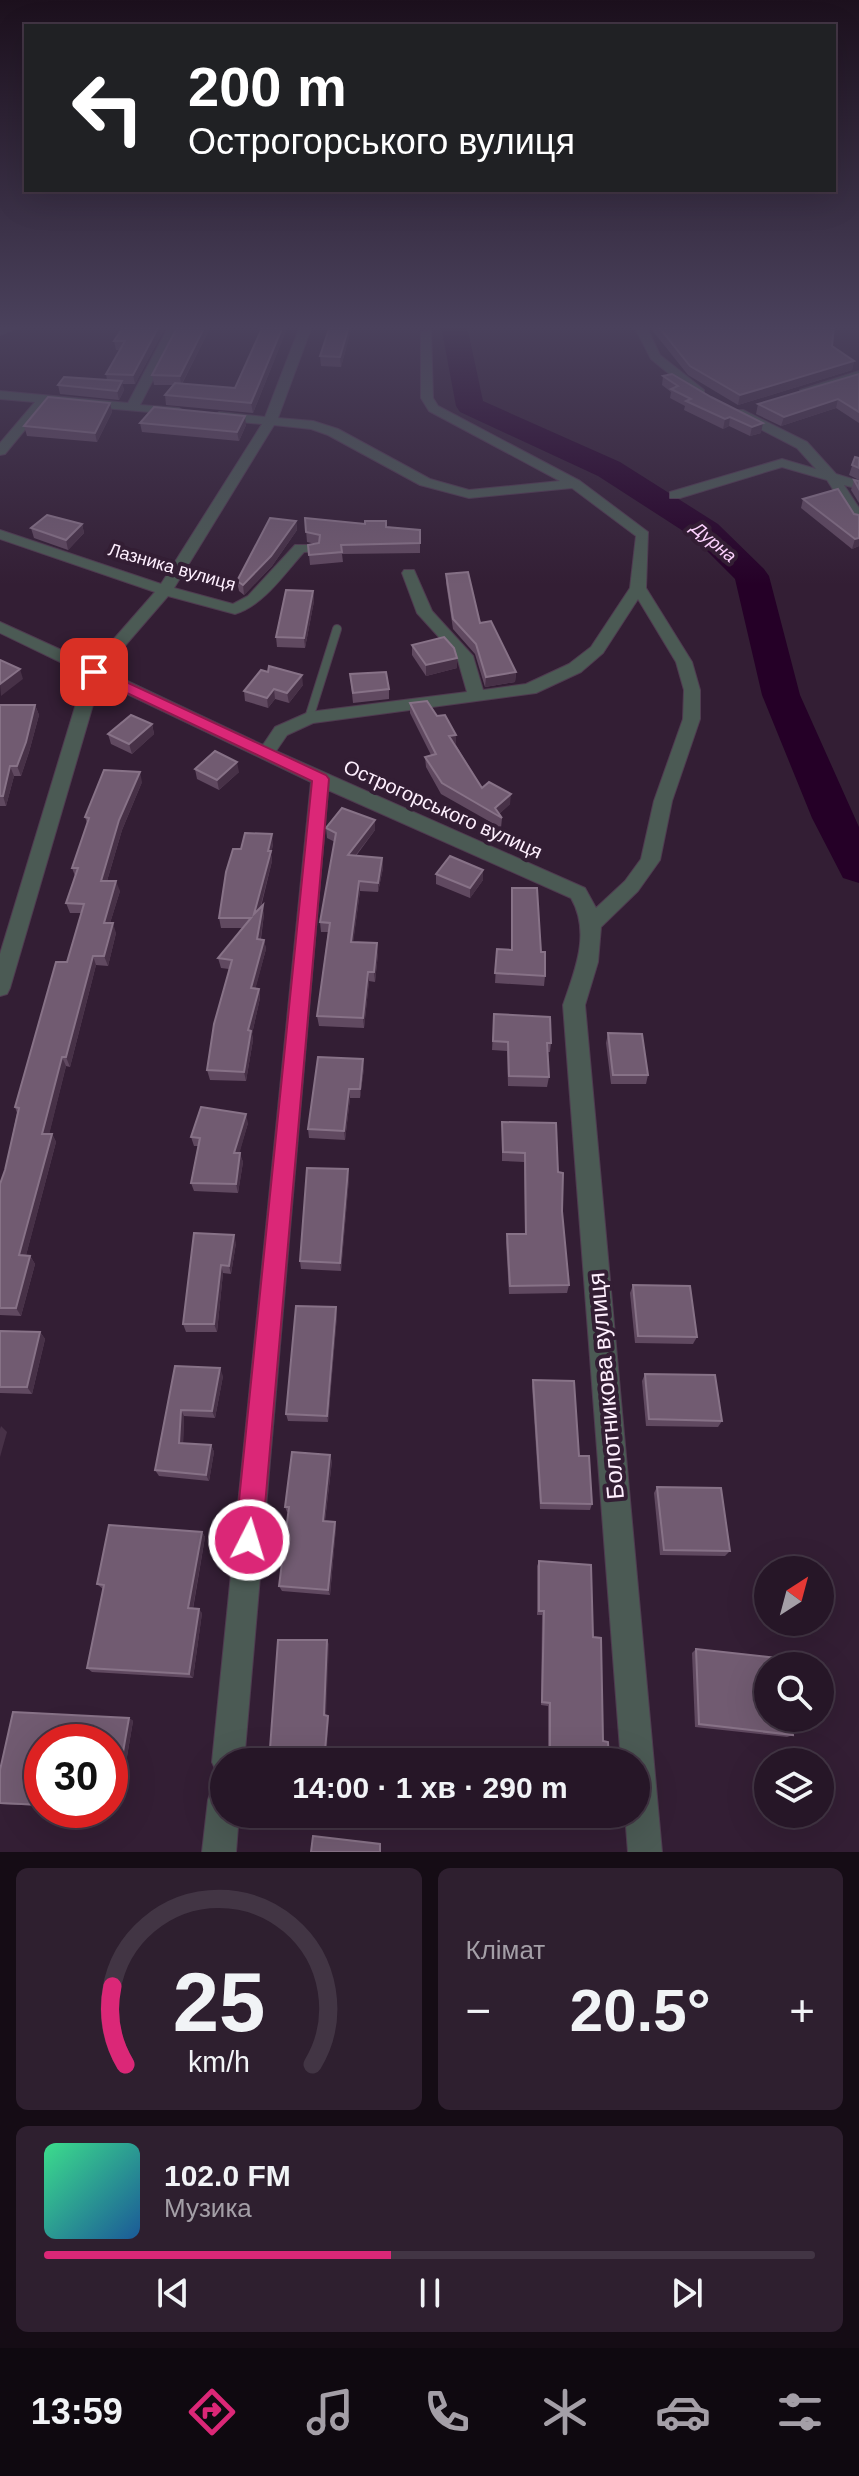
<!DOCTYPE html>
<html lang="uk">
<meta charset="utf-8">
<style>
:root{--surface:#261627;--page:#2e1f2f;--text:#f1f3f6;--muted:#a49fa7;--line:#423544;--accent:#db2777}
body{margin:0;font-family:Helvetica,sans-serif;background:var(--page);color:var(--text);height:100vh;display:flex;flex-direction:column;font-size:30px;white-space:nowrap}
*{box-sizing:border-box;margin:0}
p{font-size:26px;color:var(--muted)}
.icon{flex:none;width:44px;height:44px;fill:none;stroke:currentColor;stroke-width:2;stroke-linecap:round;stroke-linejoin:round}
.map{position:relative;height:1852px;overflow:hidden}
.panel{display:flex;flex-direction:column;gap:16px;padding:16px;background:#150c15;flex:1}
.panel>*{flex:none}
.top-card{position:absolute;left:24px;top:24px;width:812px;height:168px;border-radius:0px;box-shadow:0 8px 32px #0002,0 0 0 2px var(--line);background:#202124;color:#fff;overflow:hidden}
.needle{width:52px;rotate:36deg}
.controls{position:absolute;left:754px;top:1556px;display:grid;gap:16px}
.controls a{display:grid;place-items:center;width:80px;height:80px;border-radius:50%;background:var(--surface);box-shadow:0 8px 32px #0002,0 0 0 2px var(--line);font-size:40px}
.speed{position:absolute;left:24px;top:1724px;display:flex;gap:16px;font-size:40px;font-weight:700;text-align:center}
.speed>*{display:grid;place-content:center;width:104px;height:104px;border-radius:50%;background:var(--surface);box-shadow:0 8px 32px #0002,0 0 0 2px var(--line);line-height:1}
.speed .limit{border:12px solid #d22;background:#fff;color:#111}
.pin{position:absolute;display:grid;place-items:center;width:68px;height:68px;color:#fff;margin:-34px;border-radius:16px;box-shadow:0 4px 12px #0006}
.me{position:absolute;width:88px;margin:-44px;rotate:5deg;stroke-linejoin:round;filter:drop-shadow(0 0 6px #0008)}
.turn{display:flex;align-items:center;gap:28px;height:168px;padding:0 32px;font-size:36px}
.turn .icon{width:104px;height:104px;stroke-width:2.5}
.turn b{display:block;font-size:56px;line-height:68px}
.big{font-size:60px;font-weight:700;line-height:1.1}
.panel .card{flex:1;display:flex;flex-direction:column;justify-content:center;gap:12px;min-width:0;padding:0 28px;border-radius:12px;background:var(--page)}
.panel .dial{align-items:center;gap:0}
.dial svg{height:208px;overflow:visible;fill:none;stroke:var(--line);stroke-width:7;stroke-linecap:round;text-anchor:middle}
.dial text{fill:var(--text);stroke:none}
.song{display:flex;align-items:center;gap:24px}
.cover{width:96px;height:96px;border-radius:12px;background:linear-gradient(135deg,hsl(150 70% 55%),hsl(210 70% 35%))}
.played{height:8px;border-radius:4px;background:linear-gradient(90deg,var(--accent) 45%,var(--line) 45%)}
.keys{display:flex;justify-content:space-around;direction:ltr}
.heat{display:flex;justify-content:space-between;align-items:center;font-size:44px;direction:ltr}
.panel .tiles{flex:1;display:grid;gap:16px;grid-template-columns:1fr 1fr}
.card:last-child{grid-column:span 2}
.trip{position:absolute;left:210px;top:1748px;width:440px;height:80px;border-radius:40px;background:var(--surface);box-shadow:0 8px 32px #0002,0 0 0 2px var(--line);font-weight:700;line-height:80px;text-align:center}
.tab-bar{display:flex;height:128px;justify-content:space-around;align-items:center;background:#0f0910;color:var(--muted)}
.tab-bar .icon{width:56px;height:56px}
.tab-bar .active{color:var(--accent)}
.tab-bar b{font-size:36px;color:var(--text)}
.map>svg:first-child{display:block}
.lines{fill:none;stroke-linecap:round;stroke-linejoin:round}
.river{fill:#250027;fill-rule:evenodd}
.lane-casing{stroke:#4f3b50;stroke-width:10}
.street-casing{stroke:#4f3b50;stroke-width:2}
.lane{stroke:#4b5a54;stroke-width:8}
.street{fill:#4b5a54;fill-rule:evenodd}
.wall{fill:#604960}
.shaded-wall{fill:#473147}
.building{fill:#715b71;stroke:#877287;stroke-width:2}
.route{fill:#db2777;stroke:#8e194d;stroke-width:2}
.labels{text-anchor:middle;stroke-width:8;stroke-linejoin:round;paint-order:stroke}
.far-water-label{font-size:18px;font-style:italic;fill:#fdd2fe;stroke:#331e34}
.far-street-label{font-size:18px;fill:#feeffe;stroke:#331e34}
.street-label{font-size:20px;fill:#feeffe;stroke:#331e34}
.near-street-label{font-size:24px;fill:#feeffe;stroke:#331e34}
</style>
<div class="map">
<svg width="859" height="1852" viewBox="0 0 859 1852">
<rect width="100%" height="100%" fill="#331e34"/>
<g class="lines">
<polygon class="river" points="441,326 467,326 483,401 620,462 718,524 764,569 769,576 800,695 859,827 859,883 843,878 812,818 762,695 735,579 694,538 598,476 460,412 456,406"/>
<defs>
<polyline id="lane" points="309,718 337,629"/>
<g id="street">
<polygon points="6,326 22,326 0,335 0,328"/>
<polygon points="169,326 181,326 140,405 179,408 185,412 183,415 47,403 5,454 0,455 0,443 35,402 0,399 0,391 128,403"/>
<path d="M300 326H312L278 418 313 421 338 429 430 479 469 490 560 481 429 411 421 398V332L431 330 433 398 438 406 580 481 648 532 646 588 692 662 700 690V719L672 801 660 860 638 891 601 927 598 962 585 1005 662 1852H628L625 1814H636V1762H621L563 1005C575 970 591 933 571 898L328 790 244 1762H224V1776L217 1773 212 1762 311 782 100 681 10 988 7 994 0 996V954L85 674 0 633V622L92 664 155 592 0 539V530L161 584 262 424 219 420 213 416 219 412 265 417ZM274 425 311 429 328 435 420 485 469 498 572 488 636 536 630 588 591 647 569 664 526 684 483 690 473 656 432 611 414 570H404L402 573 417 613 457 657 467 692 309 712 275 727 263 745 104 670 168 596 235 614C264 605 284 574 304 552L318 551V545H295L248 596 233 604 174 588ZM638 599 676 662 684 690 683 719 654 801 641 859 625 881 596 908 585 888 276 751 287 735 313 723 536 693 581 672 603 653Z"/>
<polygon points="634,326 646,326 660,355 704,390 704,396 696,396 651,359"/>
<polygon points="859,371 859,379 806,394 800,390"/>
<polygon points="735,410 743,410 807,442 836,474 859,481 859,489 844,485 859,508 859,523 854,522 827,480 782,467 680,498 670,498 670,492 782,459 816,469 797,448 735,416"/>
<polygon points="224,1784 224,1814 239,1814 236,1852 202,1852 208,1800 212,1788"/>
</g>
</defs>
<use href="#lane" class="lane-casing"/>
<use href="#street" class="street-casing"/>
<use href="#lane" class="lane"/>
<use href="#street" class="street"/>
</g>
<g class="wall">
<polygon points="166,326 135,384 122,384 124,390 119,400 60,394 58,385 107,380 106,374 120,350 116,350 114,341"/>
<polygon points="178,326 211,326 182,384 235,388 263,326 288,326 253,413 166,405 165,395 174,385 154,385 152,375"/>
<polygon points="330,326 352,326 341,367 321,366 320,356"/>
<polygon points="651,326 834,326 832,346 854,361 852,370 738,405 688,375 652,330"/>
<polygon points="859,374 859,423 836,408 781,426 756,414 758,404"/>
<polygon points="663,376 761,433 750,436 729,426 723,429 684,410 685,406 670,398 671,392 662,385"/>
<polygon points="110,403 112,412 97,442 27,436 24,426"/>
<polygon points="140,423 246,425 239,441 142,432"/>
<polygon points="855,457 859,458 859,480 849,475"/>
<polygon points="854,480 859,481 859,503 851,490"/>
<polygon points="803,499 859,515 859,546 852,549 801,508"/>
<polygon points="305,518 420,530 420,553 342,554 343,562 310,565 308,545 315,544 307,542"/>
<polygon points="296,521 297,530 272,566 244,595 239,591 237,581"/>
<polygon points="82,524 84,533 68,550 34,538 31,528"/>
<polygon points="446,574 480,623 516,672 515,682 485,687 475,654 453,629 446,583"/>
<polygon points="313,591 314,601 305,648 277,647 276,637"/>
<polygon points="412,645 457,668 426,676 412,655"/>
<polygon points="350,674 389,689 389,699 353,703"/>
<polygon points="303,685 289,703 275,699 268,708 245,701 244,691"/>
<polygon points="410,703 456,745 482,788 510,804 499,814 502,818 501,828 441,794 426,767 425,757 431,755 410,713"/>
<polygon points="0,705 35,705 39,715 29,752 21,776 14,776 6,806 0,806"/>
<polygon points="152,724 154,734 132,754 111,744 108,734"/>
<polygon points="195,769 239,772 219,790 197,779"/>
<polygon points="142,782 122,830 107,881 120,891 110,923 116,933 108,966 96,965 70,1067 66,1066 49,1134 52,1134 56,1142 26,1255 30,1256 35,1264 21,1316 0,1315 0,1184 5,1170 17,1113 15,1107 67,962 81,913 70,913 66,903 75,876 72,868 87,823 85,817"/>
<polygon points="375,820 375,830 356,856 382,858 383,868 378,892 360,891 353,942 378,953 375,982 369,981 364,1028 319,1026 317,1016 328,932 321,932 320,922 335,842 327,838 326,828"/>
<polygon points="273,844 271,854 272,861 261,907 264,914 261,939 264,940 266,949 255,989 259,989 260,998 252,1034 253,1040 246,1081 210,1080 207,1070 229,969 221,968 218,958 243,928 221,928 219,918 241,849"/>
<polygon points="483,870 483,880 470,898 436,884 436,874"/>
<polygon points="512,888 541,952 545,976 544,986 495,983 497,949 511,950"/>
<polygon points="494,1014 551,1043 550,1052 547,1052 549,1077 547,1087 508,1086 507,1051 492,1050"/>
<polygon points="608,1033 648,1075 646,1084 611,1084 606,1043"/>
<polygon points="364,1068 360,1098 350,1098 345,1140 309,1138 308,1129"/>
<polygon points="502,1122 558,1172 569,1285 567,1293 509,1294 506,1242 507,1234 525,1234 524,1162 502,1161"/>
<polygon points="248,1123 239,1153 243,1162 238,1193 194,1191 191,1183 198,1146 194,1146 191,1137"/>
<polygon points="349,1178 341,1271 301,1269 300,1261"/>
<polygon points="236,1243 231,1274 223,1273 217,1332 186,1332 183,1324"/>
<polygon points="633,1285 697,1337 693,1344 635,1343 630,1293"/>
<polygon points="337,1315 328,1422 288,1421 286,1414"/>
<polygon points="0,1331 40,1332 45,1339 32,1394 0,1393"/>
<polygon points="175,1366 223,1376 215,1418 184,1416 183,1443 211,1445 214,1452 209,1481 159,1476 155,1470"/>
<polygon points="645,1374 722,1421 718,1427 646,1426 642,1381"/>
<polygon points="533,1380 579,1456 592,1504 590,1510 540,1509 532,1386"/>
<polygon points="332,1461 325,1521 335,1522 336,1527 330,1595 282,1591 279,1586 289,1512 287,1512 285,1507"/>
<polygon points="657,1487 730,1551 725,1556 660,1555 654,1493"/>
<polygon points="202,1532 205,1537 193,1609 202,1613 193,1678 92,1672 87,1668 103,1589 97,1584"/>
<polygon points="539,1561 593,1637 603,1741 609,1762 548,1762 548,1706 541,1705 542,1615 537,1615 537,1566"/>
<polygon points="696,1649 793,1735 787,1737 695,1727 692,1653"/>
<polygon points="13,1712 129,1718 133,1721 118,1810 110,1810 110,1742 42,1742 42,1806 0,1804 0,1770"/>
<polygon points="548,1814 610,1814 610,1818 607,1820"/>
</g>
<g class="shaded-wall">
<polygon points="159,326 166,326 135,384 133,375"/>
<polygon points="205,326 211,326 181,385 180,376"/>
<polygon points="283,326 288,326 253,413 251,403"/>
<polygon points="349,326 352,326 341,367 340,357"/>
<polygon points="854,361 852,370 738,405 740,395"/>
<polygon points="122,381 124,390 119,400 117,391"/>
<polygon points="838,399 836,408 781,426 784,417"/>
<polygon points="110,403 112,412 97,442 95,433"/>
<polygon points="245,416 246,425 239,441 237,432"/>
<polygon points="730,417 729,426 723,429 725,419"/>
<polygon points="763,423 761,433 750,436 752,427"/>
<polygon points="296,521 297,530 272,566 244,595 243,585"/>
<polygon points="82,524 84,533 68,550 66,540"/>
<polygon points="859,538 859,546 852,549 855,539"/>
<polygon points="313,591 314,601 305,648 304,638"/>
<polygon points="457,658 457,668 426,676 426,665"/>
<polygon points="20,669 23,679 1,696 0,684"/>
<polygon points="516,672 515,682 485,687 486,677"/>
<polygon points="302,675 303,685 289,703 287,693"/>
<polygon points="274,689 275,699 268,708 267,698"/>
<polygon points="35,705 39,715 29,752 21,776 17,766"/>
<polygon points="152,724 154,734 132,754 129,744"/>
<polygon points="456,735 456,745 449,736"/>
<polygon points="237,762 239,772 219,790 217,780"/>
<polygon points="10,766 14,776 6,806 3,796"/>
<polygon points="140,772 142,782 122,830 104,891 101,881 119,820"/>
<polygon points="511,794 510,804 497,816 495,808"/>
<polygon points="375,820 375,830 348,865 348,855"/>
<polygon points="272,834 273,844 271,854 272,861 256,924 254,914"/>
<polygon points="382,858 383,868 378,892 378,883"/>
<polygon points="483,870 483,880 470,898 470,888"/>
<polygon points="116,881 120,891 107,933 104,923"/>
<polygon points="359,881 360,891 352,952 351,942"/>
<polygon points="263,905 264,914 259,949 257,939"/>
<polygon points="113,923 116,933 108,966 104,956"/>
<polygon points="264,940 266,949 253,998 251,988"/>
<polygon points="377,943 378,953 375,982 374,972"/>
<polygon points="93,956 96,965 70,1067 66,1057"/>
<polygon points="368,972 369,981 364,1028 363,1018"/>
<polygon points="259,989 260,998 252,1034 253,1040 246,1081 244,1072 248,1030"/>
<polygon points="62,1057 66,1066 47,1143 42,1134"/>
<polygon points="363,1059 364,1068 360,1098 360,1089"/>
<polygon points="349,1089 350,1098 345,1140 344,1131"/>
<polygon points="246,1114 248,1123 237,1162 234,1153"/>
<polygon points="52,1134 56,1142 24,1263 19,1255"/>
<polygon points="240,1153 243,1162 238,1193 236,1184"/>
<polygon points="348,1169 349,1178 341,1271 340,1263"/>
<polygon points="234,1235 236,1243 231,1274 229,1266"/>
<polygon points="30,1256 35,1264 21,1316 16,1308"/>
<polygon points="221,1265 223,1273 217,1332 214,1324"/>
<polygon points="336,1307 337,1315 328,1422 327,1416"/>
<polygon points="40,1332 45,1339 32,1394 27,1387"/>
<polygon points="220,1368 223,1376 215,1418 212,1411"/>
<polygon points="181,1410 184,1416 183,1449 179,1443"/>
<polygon points="1,1426 7,1432 0,1457 0,1429"/>
<polygon points="211,1445 214,1452 209,1481 206,1475"/>
<polygon points="330,1455 332,1461 324,1527 323,1521"/>
<polygon points="335,1522 336,1527 330,1595 328,1590"/>
<polygon points="202,1532 205,1537 192,1613 188,1608"/>
<polygon points="199,1609 202,1613 193,1678 189,1674"/>
<polygon points="327,1640 329,1644 326,1718 324,1715"/>
<polygon points="328,1716 329,1718 326,1762 324,1762"/>
<polygon points="129,1718 133,1721 118,1810 113,1809"/>
</g>
<g class="building">
<polygon points="124,326 159,326 133,375 106,374 125,341 114,341"/>
<polygon points="178,326 205,326 180,376 152,375"/>
<polygon points="263,326 283,326 251,403 165,395 175,383 235,388"/>
<polygon points="330,326 349,326 340,357 320,356"/>
<polygon points="658,326 834,326 832,346 854,361 740,395 690,366"/>
<polygon points="672,374 711,397 763,423 752,427 730,417 725,419 686,401 691,399 671,389 678,386 663,376"/>
<polygon points="859,374 859,412 838,399 784,417 758,404"/>
<polygon points="64,377 122,381 117,391 58,385"/>
<polygon points="48,397 110,403 95,433 24,426"/>
<polygon points="154,407 245,416 237,432 140,423"/>
<polygon points="855,457 859,458 859,468 852,465"/>
<polygon points="854,480 859,481 859,489"/>
<polygon points="838,489 854,514 859,515 859,538 855,539 803,499"/>
<polygon points="47,515 82,524 66,540 31,528"/>
<polygon points="270,518 296,521 271,556 243,585 237,581"/>
<polygon points="305,518 365,524 365,521 386,521 386,527 420,530 420,543 341,545 342,552 309,555 308,545 319,543 320,535 306,532"/>
<polygon points="468,572 480,623 491,621 516,672 486,677 476,644 453,619 446,574"/>
<polygon points="286,590 313,591 304,638 276,637"/>
<polygon points="444,637 454,648 457,658 426,665 412,645"/>
<polygon points="0,660 20,669 0,684"/>
<polygon points="269,666 302,675 287,693 274,689 267,698 244,691 261,670 268,672"/>
<polygon points="386,672 389,689 353,693 350,674"/>
<polygon points="427,701 437,716 445,715 456,735 449,736 482,788 489,782 511,794 495,808 502,818 442,783 425,757 436,754 410,703"/>
<polygon points="0,705 35,705 26,742 17,766 10,766 3,796 0,796"/>
<polygon points="131,715 152,724 129,744 108,734"/>
<polygon points="215,751 237,762 217,780 195,769"/>
<polygon points="104,770 140,772 119,820 101,881 116,881 104,923 113,923 104,956 93,956 66,1057 62,1057 42,1134 52,1134 19,1255 30,1256 16,1308 0,1308 0,1184 5,1170 19,1108 15,1107 56,962 67,962 84,904 66,903 78,868 72,868 89,818 85,817"/>
<polygon points="342,808 375,820 348,855 382,858 378,883 359,881 351,942 377,943 374,972 368,972 363,1018 317,1016 330,923 320,922 336,833 326,828"/>
<polygon points="245,833 272,834 268,851 271,851 254,914 263,905 257,939 264,940 251,988 259,989 248,1030 251,1031 244,1072 207,1070 214,1024 232,960 218,958 251,918 219,918 226,872 233,849 241,849"/>
<polygon points="450,856 483,870 470,888 436,874"/>
<polygon points="512,888 537,888 541,952 545,952 545,976 495,973 497,949 512,950"/>
<polygon points="494,1014 550,1017 551,1043 547,1043 549,1077 509,1076 508,1042 493,1041"/>
<polygon points="608,1033 642,1034 648,1075 613,1075"/>
<polygon points="318,1057 363,1059 360,1089 349,1089 344,1131 308,1129"/>
<polygon points="201,1107 246,1114 234,1153 240,1153 236,1184 191,1183 200,1138 191,1137"/>
<polygon points="502,1122 556,1123 558,1172 563,1173 562,1211 569,1285 510,1286 507,1234 526,1234 525,1153 503,1152"/>
<polygon points="307,1168 348,1169 340,1263 300,1261"/>
<polygon points="194,1233 234,1235 229,1266 221,1265 214,1324 183,1324"/>
<polygon points="633,1285 690,1286 697,1337 638,1336"/>
<polygon points="296,1306 336,1307 327,1416 286,1414"/>
<polygon points="0,1331 40,1332 27,1387 0,1387"/>
<polygon points="175,1366 220,1368 212,1411 181,1410 179,1443 211,1445 206,1475 155,1470"/>
<polygon points="645,1374 715,1375 722,1421 649,1419"/>
<polygon points="533,1380 574,1381 579,1456 589,1456 592,1504 541,1503"/>
<polygon points="292,1452 330,1455 323,1521 335,1522 328,1590 279,1586 289,1507 285,1507"/>
<polygon points="657,1487 721,1488 730,1551 664,1550"/>
<polygon points="109,1525 202,1532 188,1608 199,1609 189,1674 87,1668 104,1585 97,1584"/>
<polygon points="539,1561 591,1565 593,1637 601,1638 603,1741 608,1742 609,1762 550,1762 550,1703 542,1702 544,1611 539,1611"/>
<polygon points="278,1640 327,1640 324,1715 328,1716 324,1762 269,1762"/>
<polygon points="696,1649 786,1659 787,1666 768,1666 768,1718 791,1718 793,1735 699,1724"/>
<polygon points="13,1712 129,1718 113,1809 110,1809 110,1742 42,1742 42,1805 0,1803 0,1770"/>
<polygon points="564,1814 610,1814 610,1818"/>
<polygon points="313,1836 380,1844 380,1852 311,1852"/>
</g>
<linearGradient id="sky" x2="0" y2="1"><stop stop-color="#1c101d"/><stop offset="0.56" stop-color="#4a415c"/><stop offset="1" stop-color="#4a415c" stop-opacity="0"/></linearGradient>
<rect width="859" height="585" fill="url(#sky)"/>
<polygon class="route" points="94,667 326,775 329,779 262,1540 258,1549 249,1553 239,1549 235,1540 312,781 89,675 87,672"/>
<g class="labels">
<g class="far-water-label">
<text transform="translate(714 542) rotate(40)" y="6">Дурна</text>
</g>
<g class="far-street-label">
<text transform="translate(172 567) rotate(16)" y="6">Лазника вулиця</text>
</g>
<g class="street-label">
<text transform="translate(443 809) rotate(24)" y="7">Острогорського вулиця</text>
</g>
<g class="near-street-label">
<text transform="translate(606 1386) rotate(-95)" y="8">Болотникова вулиця</text>
</g>
</g>
</svg>
<div class="controls">
<a><svg class="needle" viewBox="-14 -14 28 28"><path d="M0-13l5 13h-10z" fill="#e53935"/><path d="M0 13l5-13h-10z" fill="#a49fa7"/></svg></a>
<a><svg class="icon" aria-label="search" viewBox="0 0 24 24"><circle cx="10" cy="10" r="6"/><path d="M15 15l6 6"/></svg></a>
<a><svg class="icon" aria-label="layers" viewBox="0 0 24 24"><path d="M12 4l9 5-9 5-9-5zM3 14l9 5 9-5"/></svg></a>
</div>
<div class="speed"><div class="limit">30</div></div>
<div class="pin" style="left:94px;top:672px;background:#d93025"><svg class="icon" aria-label="arrive" viewBox="0 0 24 24"><path d="M6 21V4h12l-3 4 3 4H6"/></svg></div>
<svg class="me" style="left:249px;top:1540px" viewBox="-20 -20 40 40"><circle r="17" fill="#db2777" stroke="#fff" stroke-width="3"/><path d="M0-11L8 9 0 5-8 9z" fill="#fff"/></svg>
<div class="trip">14:00 · 1 хв · 290 m</div>
<div class="top-card">
<div class="turn"><svg class="icon" aria-label="left" viewBox="0 0 24 24"><path d="M17 20v-9H6M10 6l-5 5 5 5"/></svg><div><b>200 m</b>Острогорського вулиця</div></div>
</div>
</div>
<section class="panel">
<div class="tiles">
<div class="card dial"><svg viewBox="0 0 100 80">
<path d="M14 69A42 42 0 1 1 86 69"/>
<path d="M14 69A42 42 0 0 1 9 39" stroke="#db2777"/>
<text x="50" y="56" font-size="32" font-weight="700">25</text>
<text x="50" y="72" font-size="11">km/h</text>
</svg></div>
<div class="card"><p>Клімат</p>
<div class="heat"><a>−</a><b class="big">20.5°</b><a>+</a></div>
</div>
<div class="card">
<div class="song"><i class="cover"></i><div><b>102.0 FM</b><p>Музика</p></div></div>
<div class="played"></div>
<div class="keys"><svg class="icon" aria-label="previous" viewBox="0 0 24 24"><path d="M18 5L8 12l10 7zM5 5v14"/></svg><svg class="icon" aria-label="pause" viewBox="0 0 24 24"><path d="M8 5v14M16 5v14"/></svg><svg class="icon" aria-label="next" viewBox="0 0 24 24"><path d="M6 5l10 7-10 7zM19 5v14"/></svg></div>
</div>
</div>
</section>
<nav class="tab-bar">
<b>13:59</b>
<svg class="icon active" aria-label="directions" viewBox="0 0 24 24"><path d="M12 3l9 9-9 9-9-9zM9 14v-3h6M13 9l2 2-2 2"/></svg>
<svg class="icon" aria-label="music" viewBox="0 0 24 24"><path d="M9 18V5l10-2v13"/><circle cx="6" cy="18" r="3"/><circle cx="16" cy="16" r="3"/></svg>
<svg class="icon" aria-label="phone" viewBox="0 0 24 24"><path d="M5 4h4l2 5-3 2q2 4 5 5l2-3 5 2v4C11 20 4 13 5 4z"/></svg>
<svg class="icon" aria-label="climate" viewBox="0 0 24 24"><path d="M12 3v18M4 7l16 10M4 17L20 7"/></svg>
<svg class="icon" aria-label="car" viewBox="0 0 24 24"><path d="M5 17H2v-5l4-1 3-4h7l3 4 3 1v5h-3M9 17h6M6 11h13"/><circle cx="7" cy="17" r="2"/><circle cx="17" cy="17" r="2"/></svg>
<svg class="icon" aria-label="filters" viewBox="0 0 24 24"><path d="M4 7h16M4 17h16"/><circle cx="9" cy="7" r="2"/><circle cx="15" cy="17" r="2"/></svg>
</nav>
